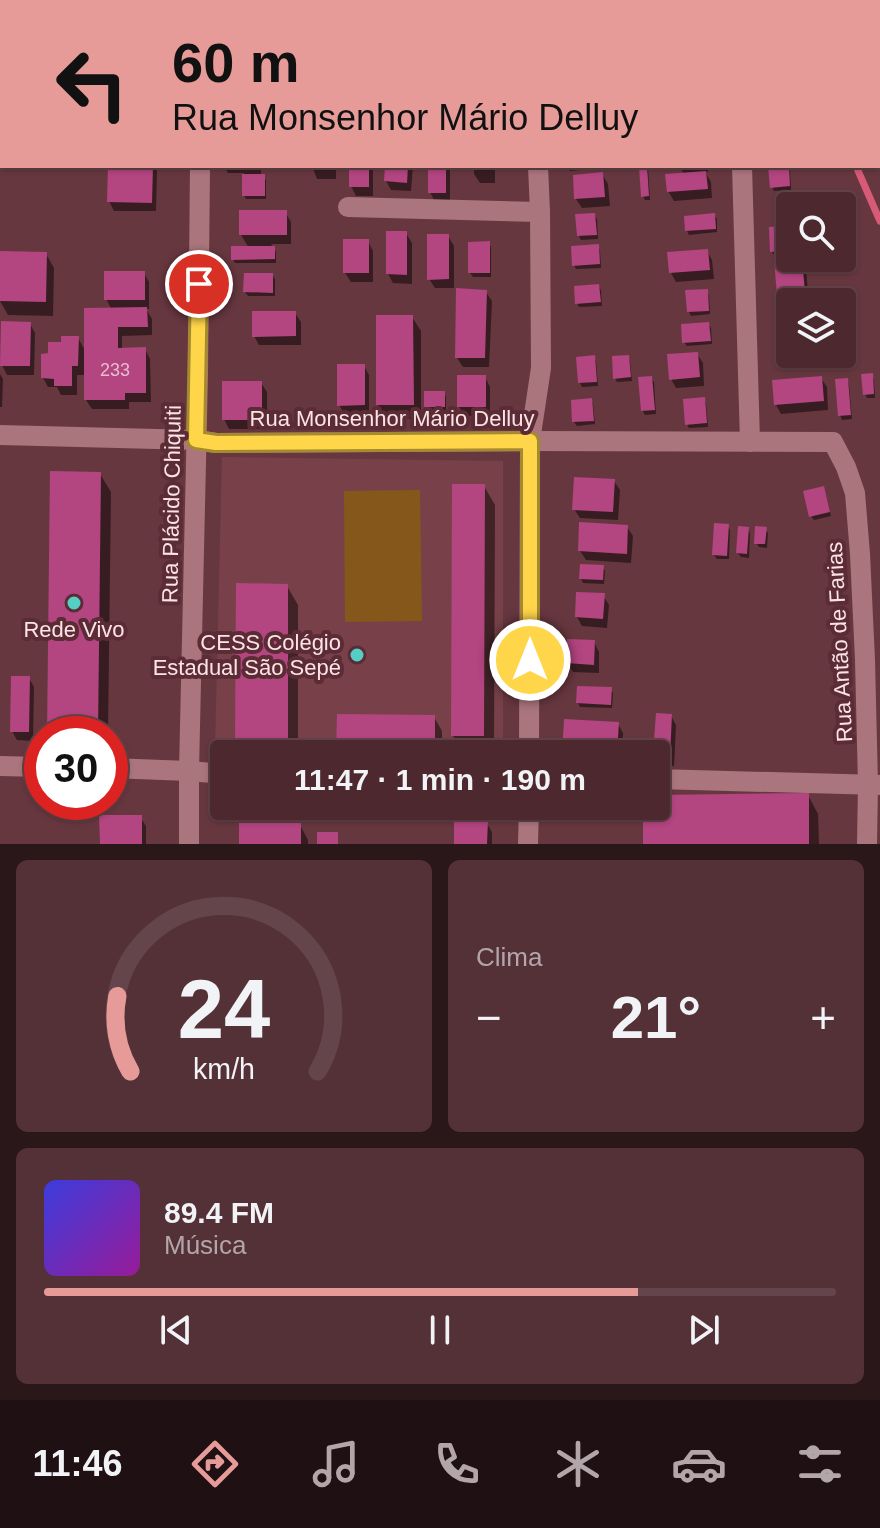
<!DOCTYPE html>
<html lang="pt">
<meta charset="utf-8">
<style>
:root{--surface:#4d292f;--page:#543137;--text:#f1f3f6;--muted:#b3a6aa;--line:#64454b;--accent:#e69b98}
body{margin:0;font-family:Arial,sans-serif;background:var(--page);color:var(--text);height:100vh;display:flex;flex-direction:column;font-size:30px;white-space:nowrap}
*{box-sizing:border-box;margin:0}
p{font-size:26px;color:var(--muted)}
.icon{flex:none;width:44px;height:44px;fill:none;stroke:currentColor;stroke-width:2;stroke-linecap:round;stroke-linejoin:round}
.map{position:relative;height:844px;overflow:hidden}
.side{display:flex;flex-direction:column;gap:16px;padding:16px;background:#2a171a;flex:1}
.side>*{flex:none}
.guide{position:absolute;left:0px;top:0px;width:880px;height:168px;box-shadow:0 2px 6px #0004,0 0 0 2px var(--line);background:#e69b98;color:#111;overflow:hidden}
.buttons{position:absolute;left:776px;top:192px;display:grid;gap:16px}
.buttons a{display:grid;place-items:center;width:80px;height:80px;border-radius:8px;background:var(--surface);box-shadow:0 2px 6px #0004,0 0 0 2px var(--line);font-size:40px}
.speed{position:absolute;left:24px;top:716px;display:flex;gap:16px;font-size:40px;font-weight:700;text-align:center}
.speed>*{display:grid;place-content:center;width:104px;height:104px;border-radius:50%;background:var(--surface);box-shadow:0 2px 6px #0004,0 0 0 2px var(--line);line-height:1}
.speed .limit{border:12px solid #d22;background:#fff;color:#111}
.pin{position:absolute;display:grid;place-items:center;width:68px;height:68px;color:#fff;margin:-34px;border:4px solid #fff;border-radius:50%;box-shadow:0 2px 8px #0007}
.me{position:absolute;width:88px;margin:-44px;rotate:0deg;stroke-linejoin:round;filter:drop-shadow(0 0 6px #0008)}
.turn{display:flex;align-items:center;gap:28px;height:168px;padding:0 40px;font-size:36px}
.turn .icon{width:104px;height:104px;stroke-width:2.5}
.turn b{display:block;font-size:56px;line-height:68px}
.big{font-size:60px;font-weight:800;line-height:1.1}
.side .tile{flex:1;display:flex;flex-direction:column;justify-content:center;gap:12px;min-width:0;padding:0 28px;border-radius:12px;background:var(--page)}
.side .dial{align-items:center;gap:0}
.dial svg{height:208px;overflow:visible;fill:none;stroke:var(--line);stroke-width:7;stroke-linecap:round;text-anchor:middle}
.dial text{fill:var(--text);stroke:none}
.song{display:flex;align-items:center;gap:24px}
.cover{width:96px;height:96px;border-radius:12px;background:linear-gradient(135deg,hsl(240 70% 55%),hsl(300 70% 35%))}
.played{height:8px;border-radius:4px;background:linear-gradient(90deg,var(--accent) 75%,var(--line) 75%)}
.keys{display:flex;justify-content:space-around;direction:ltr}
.heat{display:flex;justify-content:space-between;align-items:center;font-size:44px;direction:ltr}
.side .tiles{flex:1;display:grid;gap:16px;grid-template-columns:1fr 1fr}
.tile:last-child{grid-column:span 2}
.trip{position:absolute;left:210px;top:740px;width:460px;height:80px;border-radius:8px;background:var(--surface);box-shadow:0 2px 6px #0004,0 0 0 2px var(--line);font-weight:800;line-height:80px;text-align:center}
.menu{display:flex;height:128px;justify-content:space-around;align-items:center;background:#1f1013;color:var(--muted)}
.menu .icon{width:56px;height:56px}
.menu .selected{color:var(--accent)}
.menu b{font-size:36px;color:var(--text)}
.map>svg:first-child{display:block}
.built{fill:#78414a}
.green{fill:#85571b}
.shadow{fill:#0007}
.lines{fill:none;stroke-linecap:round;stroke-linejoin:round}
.stream{stroke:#d75b76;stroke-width:7}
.building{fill:#b34581}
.minor{stroke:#ab757d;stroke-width:20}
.route-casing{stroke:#a68a30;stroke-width:20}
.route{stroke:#ffd54a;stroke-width:14}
.poi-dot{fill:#55cec6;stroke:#5b2c35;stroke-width:3}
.labels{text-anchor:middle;stroke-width:8;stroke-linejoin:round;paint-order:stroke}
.number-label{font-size:18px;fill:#eabccd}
.street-label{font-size:22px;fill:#fce3e6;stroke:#5b2c35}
.poi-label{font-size:22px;fill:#fce3e6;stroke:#5b2c35}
</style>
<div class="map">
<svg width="880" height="844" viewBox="0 0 880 844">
<rect width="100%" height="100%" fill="#67373f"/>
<polygon class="built" points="222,457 503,461 503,753 215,750"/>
<polygon class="green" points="420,490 422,621 345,622 344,491"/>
<g class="shadow">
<polygon points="2,0 26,0 27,2 2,2"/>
<polygon points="52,0 71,0 72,2 52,2"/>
<rect x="83" y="0" width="24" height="2"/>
<rect x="120" y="0" width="35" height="2"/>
<polygon points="243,0 276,0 276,2 244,2"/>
<polygon points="370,0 388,0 389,2 370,2"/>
<rect x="410" y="0" width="35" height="2"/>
<polygon points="579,0 610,0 611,2 579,2"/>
<polygon points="680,0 696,0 697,2 680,2"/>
<polygon points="137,166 154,166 157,171 156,211 114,211 109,201"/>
<polygon points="224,166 261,166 261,176 263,176 266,180 266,199 246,199 244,195 244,173 228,173"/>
<polygon points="312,166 336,166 336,179 317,179"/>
<polygon points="351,166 373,166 373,196 356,196 351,186"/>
<polygon points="387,166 413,166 411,191 391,190 386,181"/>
<polygon points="430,166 450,166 450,202 435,202 430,192"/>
<polygon points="474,166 495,166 495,183 480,183 474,174"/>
<polygon points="567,166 612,166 612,167 570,171"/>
<polygon points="641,166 647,166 648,168 650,200 645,200 643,196"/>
<polygon points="679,166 708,166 708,172 705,172 711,182 712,198 674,201 668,191 684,174"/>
<polygon points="788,166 790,170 791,190 774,191 772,187"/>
<polygon points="602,174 608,184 610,206 582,208 576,199"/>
<polygon points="285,212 291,222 291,244 271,244 276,252 276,263 235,263 233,259 249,248 241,235"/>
<polygon points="594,215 597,219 598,239 581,240 579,236"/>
<polygon points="714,215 717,219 717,232 689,235 687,231"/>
<polygon points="782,228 784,232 786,255 775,256 772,252"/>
<polygon points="406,233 412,243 412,284 393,283 388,274"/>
<polygon points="448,236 454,246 454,288 435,288 429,279"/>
<polygon points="368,241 373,251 373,282 351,282 345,273"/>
<polygon points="488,243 491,247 491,277 473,277 470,273"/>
<polygon points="598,246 600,250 601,268 576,269 574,265"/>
<polygon points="707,251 712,260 714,279 676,282 671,273"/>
<polygon points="0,253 46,254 54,268 53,316 8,315 0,301"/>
<polygon points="801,260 806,269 809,302 790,302 790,343 786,343 780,333 785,305 779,295"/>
<polygon points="144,273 149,282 149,309 146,309 152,319 152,335 122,336 122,350 145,349 150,359 151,402 129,402 129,409 92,409 86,400 86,375 77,375 77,395 61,395 57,387 48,387 43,378 50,355 63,344 78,338 86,352 112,310 106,299"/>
<polygon points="272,275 275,279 275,296 248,296 245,292"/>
<polygon points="598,286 601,290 602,306 579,307 577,303"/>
<polygon points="707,291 709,295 710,314 691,316 689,312"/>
<polygon points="486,292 492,301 489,367 463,367 457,358"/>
<polygon points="295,313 301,322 301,345 259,345 254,336"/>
<polygon points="412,317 421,331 421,419 386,419 378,405"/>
<polygon points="30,324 35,333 34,375 7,375 2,365"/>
<polygon points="708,324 711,328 712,344 687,346 684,342"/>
<polygon points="790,348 790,354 805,354 806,369 789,370 786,366"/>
<polygon points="697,354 703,363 704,386 676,388 671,379"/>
<polygon points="594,357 596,361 598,386 582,387 580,383"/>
<polygon points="628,357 630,361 632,381 617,382 615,378"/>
<polygon points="364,366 369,375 369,414 345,415 339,405"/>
<polygon points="0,374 3,379 2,407 0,407"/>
<polygon points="872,376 874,380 875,398 867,398 865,394"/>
<polygon points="485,377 490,387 490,416 465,416 459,407"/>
<polygon points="651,378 654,382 656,414 645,415 642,410"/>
<polygon points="821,378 827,387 828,410 781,414 776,405"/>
<polygon points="847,380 849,384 852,419 842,420 840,415"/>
<polygon points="261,383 267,392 267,429 229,429 224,419"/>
<polygon points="444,393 446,397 446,410 428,410 426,406"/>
<polygon points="704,399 706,403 708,427 689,428 687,424"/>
<polygon points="591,400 593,404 595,424 577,426 574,422"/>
<polygon points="100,474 111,492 108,734 49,734"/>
<polygon points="614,481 620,490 618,520 580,518 574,509"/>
<polygon points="484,486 495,505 494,754 464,754 453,736"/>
<polygon points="825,492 831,516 814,520 811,516"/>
<polygon points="728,526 730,530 729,559 717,559 714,555"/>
<polygon points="627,527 633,536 631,563 586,560 580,551"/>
<polygon points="748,529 750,533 749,558 741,557 738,553"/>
<polygon points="765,529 768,533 767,548 759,547 756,543"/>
<polygon points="603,567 605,571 604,584 583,583 581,579"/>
<polygon points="287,586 298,605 298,754 245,754 237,742"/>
<polygon points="603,595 609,605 607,628 582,626 577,617"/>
<polygon points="594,642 599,652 599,673 573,672 568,663"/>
<polygon points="29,678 34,687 33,741 17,740 12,731"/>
<polygon points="610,689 613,693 612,708 580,707 578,703"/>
<polygon points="671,716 676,725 674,766 661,766 655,754"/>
<polygon points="434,717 442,731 442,754 339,754"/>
<polygon points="618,724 623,733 622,754 564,754"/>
<polygon points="808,795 818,814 819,844 645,844 645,806 656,806 656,797"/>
<polygon points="140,817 146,826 146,844 102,844"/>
<polygon points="486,822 492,832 492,844 456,844"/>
<polygon points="300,825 308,840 308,844 241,844"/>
</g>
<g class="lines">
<g class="stream">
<polyline points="795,0 796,2"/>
<polyline points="856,166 880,221"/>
</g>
</g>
<g class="building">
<polygon points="108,166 153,166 152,203 107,202"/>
<rect x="349" y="166" width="20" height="21"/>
<polygon points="385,166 408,166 407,183 384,181"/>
<rect x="428" y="166" width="18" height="27"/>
<polygon points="639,166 647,166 649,196 641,197"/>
<polygon points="768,166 789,166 790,186 770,188"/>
<polygon points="706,171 708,189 667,192 665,174"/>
<polygon points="603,172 605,197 574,199 573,175"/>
<rect x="242" y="174" width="23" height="22"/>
<polygon points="799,199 800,206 790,206 790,220 782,221 780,201"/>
<rect x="239" y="210" width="48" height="25"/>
<polygon points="595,213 597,235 577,236 575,214"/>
<polygon points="715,213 716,229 685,231 684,216"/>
<polygon points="783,226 785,251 770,252 769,227"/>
<polygon points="386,231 407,231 407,275 386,274"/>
<polygon points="427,234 449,234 449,279 427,280"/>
<rect x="343" y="239" width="26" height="34"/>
<polygon points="490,241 490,273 468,273 468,242"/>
<polygon points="599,244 600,264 572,266 571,246"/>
<polygon points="231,246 275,246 275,259 231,260"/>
<polygon points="708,249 710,270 669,273 667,252"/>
<polygon points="0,251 47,252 46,302 0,301"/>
<polygon points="798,258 802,258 805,293 777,295 774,260"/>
<rect x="104" y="271" width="41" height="29"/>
<polygon points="244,273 273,273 273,293 243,292"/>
<polygon points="599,284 601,302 575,304 574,286"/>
<polygon points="456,288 487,290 485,358 455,358"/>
<polygon points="708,289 709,311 687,312 685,290"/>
<polygon points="790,303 790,333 778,334 776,304"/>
<polygon points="147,307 148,327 118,327 118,348 146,347 146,393 125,393 125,400 84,400 84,308"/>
<polygon points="252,311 296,311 296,336 252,337"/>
<polygon points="376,315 413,315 414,405 376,405"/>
<polygon points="1,321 31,322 30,366 0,366"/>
<polygon points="709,322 711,341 682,343 681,324"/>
<polygon points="61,336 79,336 78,366 72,366 72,386 54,386 54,379 41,378 41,354 48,353 48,342 61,342"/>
<polygon points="783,346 790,346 790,354 804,354 805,366 784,367"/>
<polygon points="698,352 700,377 669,380 667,354"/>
<polygon points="595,355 597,382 578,383 576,357"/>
<polygon points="629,355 631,377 613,379 612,356"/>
<polygon points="337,364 365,364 365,405 337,406"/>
<polygon points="873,373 874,394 863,395 861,374"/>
<rect x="457" y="375" width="29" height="32"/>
<polygon points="652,376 655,410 641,411 638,377"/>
<polygon points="822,376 824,401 774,405 772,380"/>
<polygon points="848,378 851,415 838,416 835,379"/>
<rect x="222" y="381" width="40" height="39"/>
<rect x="424" y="391" width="21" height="16"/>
<polygon points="705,397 707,423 685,425 683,399"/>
<polygon points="592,398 594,421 572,422 571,400"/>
<polygon points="50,471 101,472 98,734 47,734"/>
<polygon points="574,477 615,479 613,512 572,510"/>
<polygon points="452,484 485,484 484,736 451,736"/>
<polygon points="824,486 830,512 809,517 803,491"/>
<polygon points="579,522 628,525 627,554 578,551"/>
<polygon points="714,523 729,524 727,556 712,555"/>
<polygon points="738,526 749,527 747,554 736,553"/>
<polygon points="755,526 767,527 765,544 754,544"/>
<polygon points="580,564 604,565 603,580 579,579"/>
<polygon points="236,583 288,584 288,742 235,742"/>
<polygon points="576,592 605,593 603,619 575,617"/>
<polygon points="567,639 595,640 594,665 566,663"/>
<polygon points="11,676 30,676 29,732 10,732"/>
<polygon points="577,686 612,687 611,705 576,703"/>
<polygon points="656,713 672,714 670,757 656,757 656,754 653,754"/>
<polygon points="337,714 435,715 435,754 336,754"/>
<polygon points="564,719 619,722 617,754 562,754"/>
<polygon points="809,793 809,844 643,844 643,806 656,806 656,795"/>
<polygon points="99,815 142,815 142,844 100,844"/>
<polygon points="454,820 488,820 487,844 454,844"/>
<rect x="239" y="823" width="62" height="21"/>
<rect x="317" y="832" width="21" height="12"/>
</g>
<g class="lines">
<g class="minor">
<polyline points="199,0 199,2"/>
<polyline points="532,0 532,2"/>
<polyline points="0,80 2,80"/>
<polyline points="742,166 750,442"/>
<polyline points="348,207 540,212"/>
<polyline points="0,435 196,440 216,443 530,441 833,442 846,467 855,493 860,554 865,660 868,785 867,844"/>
<polyline points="529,754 530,441 541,368 540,212 538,166"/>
<polyline points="0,766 42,767"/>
<polyline points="110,768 189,771 224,774"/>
<polyline points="656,779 880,785"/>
<polyline points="189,844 189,771 198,373 200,166"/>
<polyline points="528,844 529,806"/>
</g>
</g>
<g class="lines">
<defs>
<polyline id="route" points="199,284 196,440 216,443 530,441 530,660"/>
</defs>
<use href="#route" class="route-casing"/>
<use href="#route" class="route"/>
</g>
<g class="poi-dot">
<circle cx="74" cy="603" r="8"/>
<circle cx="357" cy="655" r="8"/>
</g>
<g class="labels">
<g class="number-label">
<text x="115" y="376">233</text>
</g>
<g class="street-label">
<text x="392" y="426">Rua Monsenhor Mário Delluy</text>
<text transform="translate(171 504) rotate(-89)" y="8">Rua Plácido Chiquiti</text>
<text transform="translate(839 642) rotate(-93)" y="8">Rua Antão de Farias</text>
</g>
<g class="poi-label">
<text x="74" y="637">Rede Vivo</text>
<text x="341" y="650" text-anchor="end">CESS Colégio<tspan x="341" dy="25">Estadual São Sepé</tspan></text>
</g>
</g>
</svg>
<div class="buttons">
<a><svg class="icon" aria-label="search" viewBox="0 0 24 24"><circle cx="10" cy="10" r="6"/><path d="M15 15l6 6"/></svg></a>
<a><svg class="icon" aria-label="layers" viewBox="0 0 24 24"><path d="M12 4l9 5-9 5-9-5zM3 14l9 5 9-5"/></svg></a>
</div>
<div class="speed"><div class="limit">30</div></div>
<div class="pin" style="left:199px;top:284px;background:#d93025"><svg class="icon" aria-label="arrive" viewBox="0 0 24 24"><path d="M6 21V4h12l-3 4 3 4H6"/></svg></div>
<svg class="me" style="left:530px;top:660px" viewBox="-20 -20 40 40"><circle r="17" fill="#ffd54a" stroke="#fff" stroke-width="3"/><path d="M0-11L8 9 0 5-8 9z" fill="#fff"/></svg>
<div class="trip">11:47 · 1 min · 190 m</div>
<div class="guide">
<div class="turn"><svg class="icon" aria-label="left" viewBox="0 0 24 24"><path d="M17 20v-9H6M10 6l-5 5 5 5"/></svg><div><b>60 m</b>Rua Monsenhor Mário Delluy</div></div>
</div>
</div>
<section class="side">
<div class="tiles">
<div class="tile dial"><svg viewBox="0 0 100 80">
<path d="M14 69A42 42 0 1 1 86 69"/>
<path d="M14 69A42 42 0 0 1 9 40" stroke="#e69b98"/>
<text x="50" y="56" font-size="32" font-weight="700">24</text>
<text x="50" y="72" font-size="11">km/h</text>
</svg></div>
<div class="tile"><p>Clima</p>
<div class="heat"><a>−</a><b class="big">21°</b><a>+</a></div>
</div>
<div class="tile">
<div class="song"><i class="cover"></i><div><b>89.4 FM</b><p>Música</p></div></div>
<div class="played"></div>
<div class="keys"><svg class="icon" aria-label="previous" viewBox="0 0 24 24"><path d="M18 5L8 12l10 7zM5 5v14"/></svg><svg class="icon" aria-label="pause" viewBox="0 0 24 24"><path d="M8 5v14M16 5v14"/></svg><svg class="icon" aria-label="next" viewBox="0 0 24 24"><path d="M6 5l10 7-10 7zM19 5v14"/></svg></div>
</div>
</div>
</section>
<nav class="menu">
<b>11:46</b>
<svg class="icon selected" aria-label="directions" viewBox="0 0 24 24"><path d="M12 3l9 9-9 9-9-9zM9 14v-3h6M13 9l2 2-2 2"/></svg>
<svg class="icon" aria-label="music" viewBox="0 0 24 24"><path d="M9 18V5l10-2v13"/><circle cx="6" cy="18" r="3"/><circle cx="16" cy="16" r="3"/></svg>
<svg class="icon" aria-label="phone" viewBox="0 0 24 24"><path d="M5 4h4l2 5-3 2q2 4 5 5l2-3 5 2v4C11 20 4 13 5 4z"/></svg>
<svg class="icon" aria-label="climate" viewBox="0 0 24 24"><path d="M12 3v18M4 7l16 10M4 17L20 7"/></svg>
<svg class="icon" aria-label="car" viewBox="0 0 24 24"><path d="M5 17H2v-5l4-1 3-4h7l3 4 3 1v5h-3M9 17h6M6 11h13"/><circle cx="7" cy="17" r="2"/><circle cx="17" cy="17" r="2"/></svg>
<svg class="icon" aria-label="filters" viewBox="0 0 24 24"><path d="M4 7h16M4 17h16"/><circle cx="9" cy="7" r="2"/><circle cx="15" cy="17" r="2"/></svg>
</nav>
